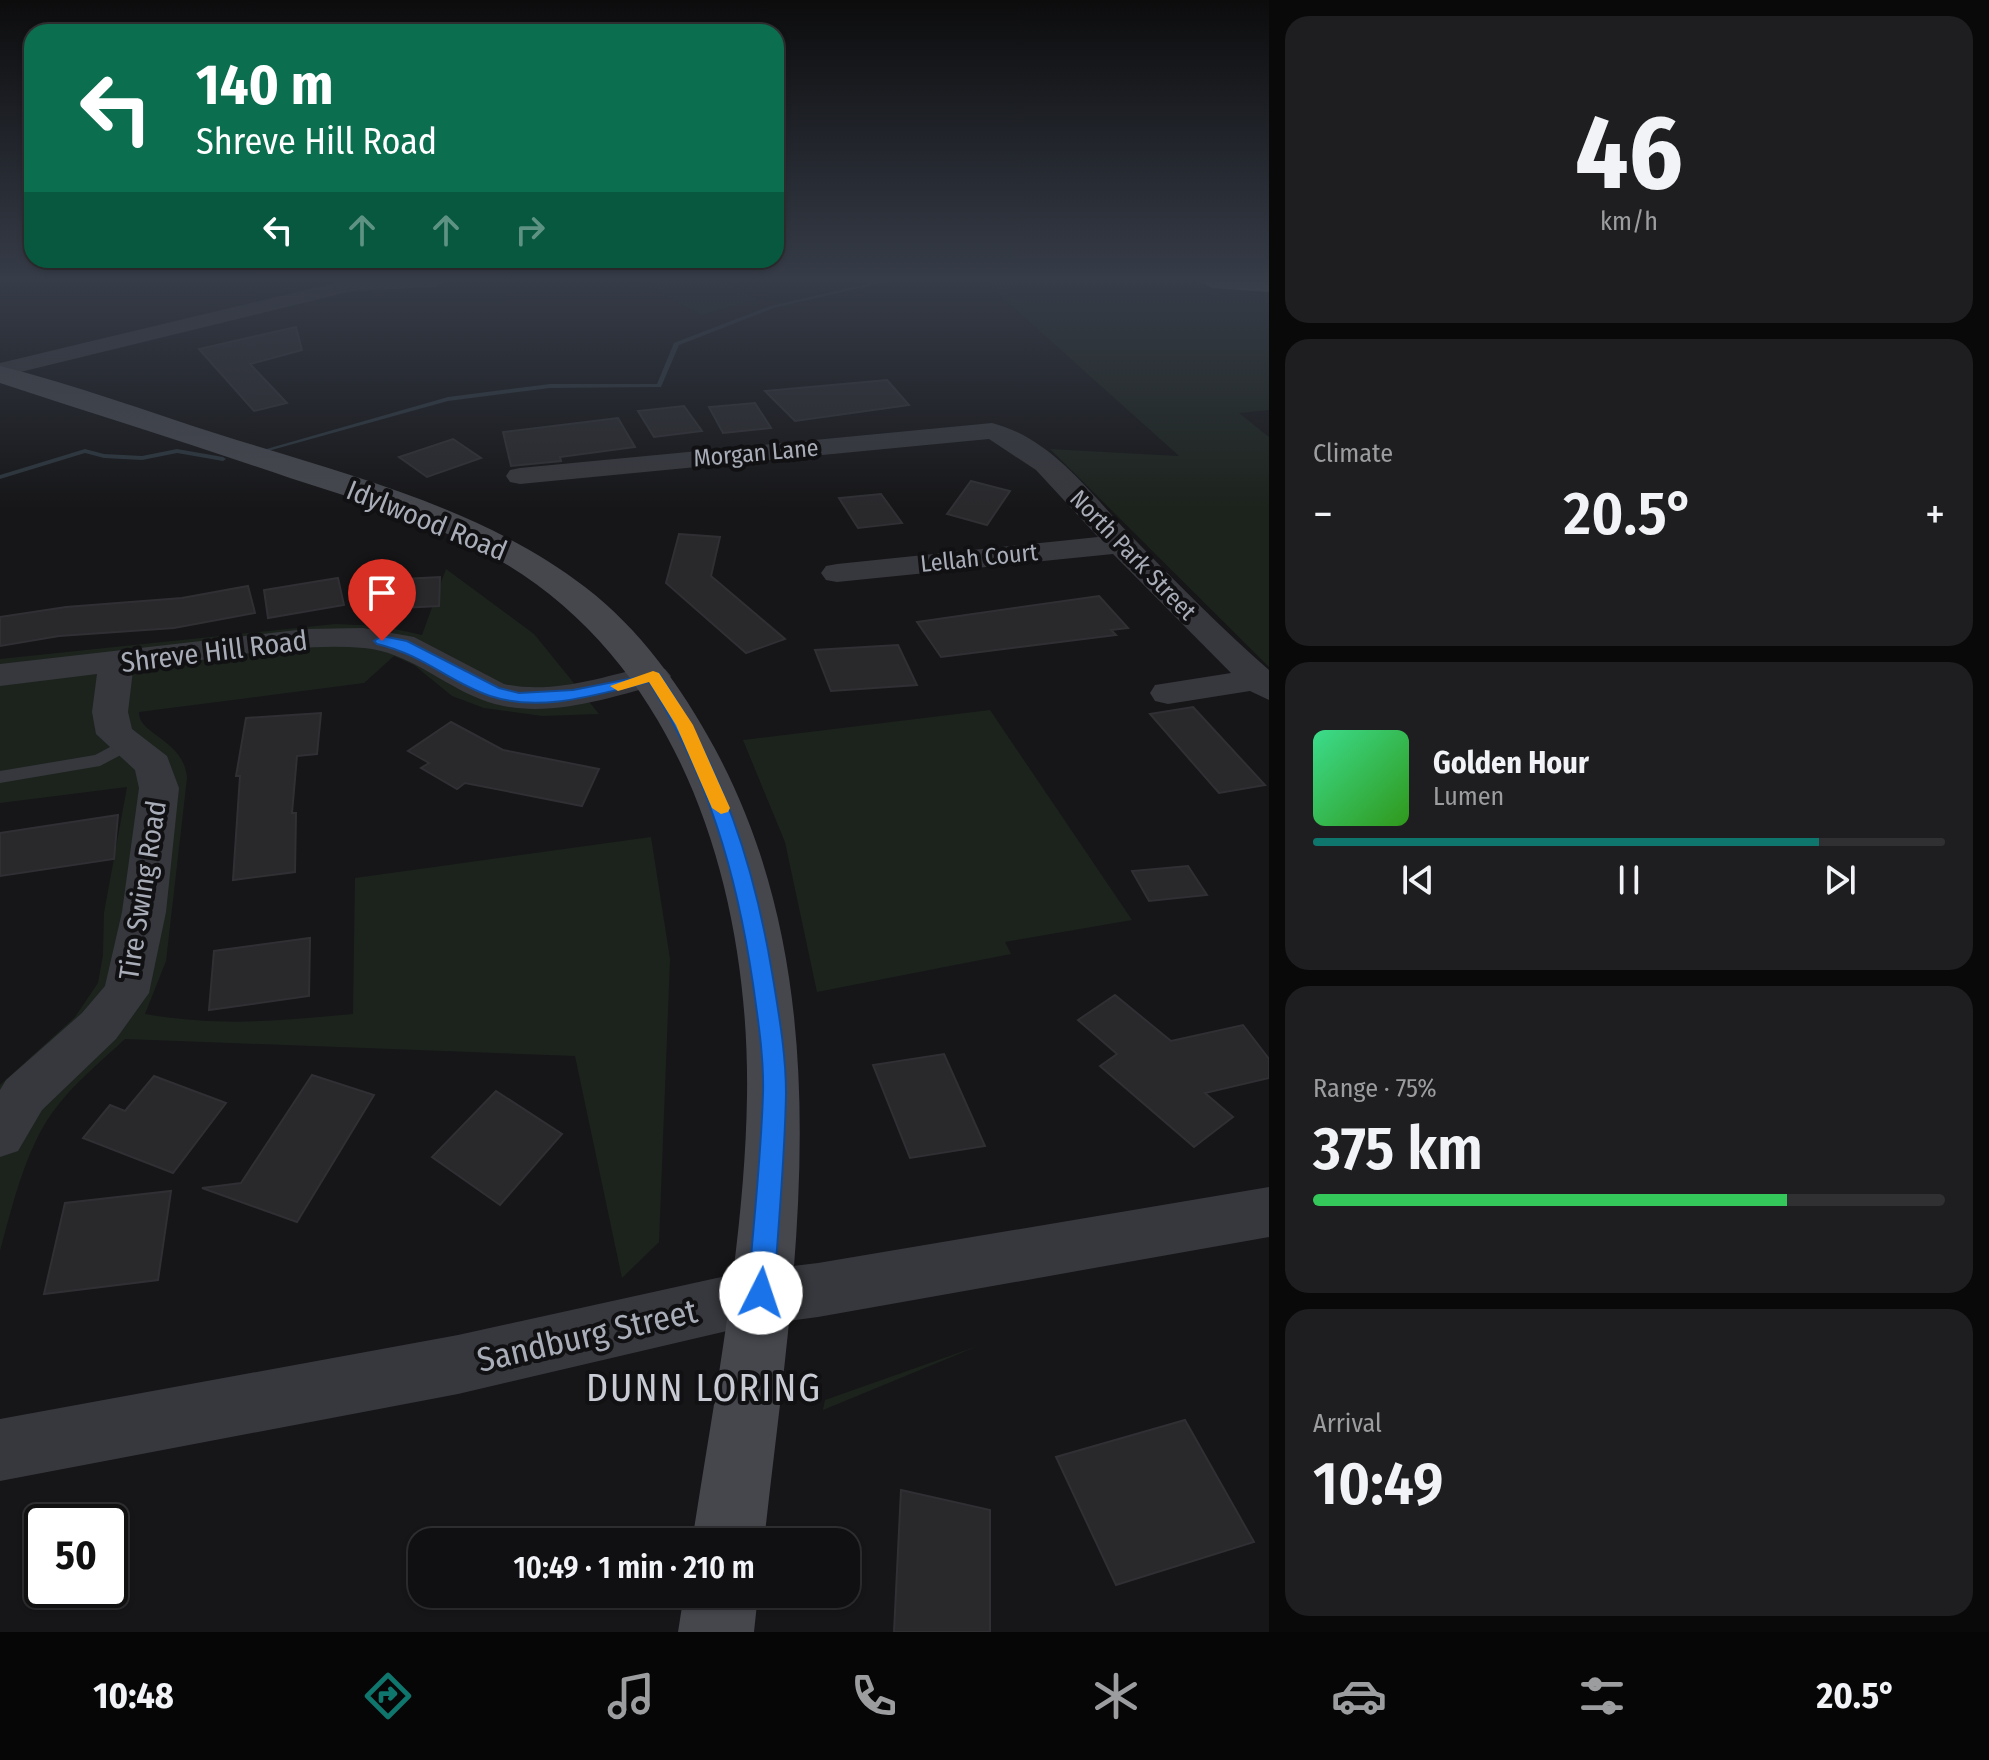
<!DOCTYPE html>
<meta charset="utf-8">
<style>
:root{--surface:#101012;--page:#1e1e20;--text:#f1f3f6;--muted:#9c9d9f;--line:#303032;--accent:#0f766e}
body{margin:0;font-family:"Fira Sans Condensed",sans-serif;background:var(--page);color:var(--text);height:100vh;display:flex;flex-direction:column;font-size:30px;white-space:nowrap}
*{box-sizing:border-box;margin:0}
p{font-size:26px;color:var(--muted)}
.icon{flex:none;width:44px;height:44px;fill:none;stroke:currentColor;stroke-width:2;stroke-linecap:round;stroke-linejoin:round}
.map{position:relative;flex:1;overflow:hidden}
.side{display:flex;flex-direction:column;gap:16px;padding:16px;background:#09090a;width:720px}
.side>*{flex:none}
.top-card{position:absolute;left:24px;top:24px;width:760px;height:244px;border-radius:24px;box-shadow:0 2px 6px #0004,0 0 0 2px var(--line);background:#0b6e4f;color:#fff;overflow:hidden}
.speed{position:absolute;left:24px;top:1504px;display:flex;gap:16px;font-size:40px;font-weight:700;text-align:center}
.speed>*{display:grid;place-content:center;width:104px;height:104px;border-radius:50%;background:var(--surface);box-shadow:0 2px 6px #0004,0 0 0 2px var(--line);line-height:1}
.speed .limit{border:4px solid #111;border-radius:12px;background:#fff;color:#111}
.pin{position:absolute;display:grid;place-items:center;width:68px;height:68px;color:#fff;margin:-82px -34px;border-radius:50% 50% 50% 0;rotate:-45deg;box-shadow:0 0 8px #0007}
.pin .icon{rotate:45deg}
.me{position:absolute;width:88px;margin:-44px;rotate:4deg;stroke-linejoin:round;filter:drop-shadow(0 0 6px #0008)}
.turn{display:flex;align-items:center;gap:28px;height:168px;padding:0 40px;font-size:36px}
.turn .icon{width:104px;height:104px;stroke-width:2.5}
.turn b{display:block;font-size:56px;line-height:68px}
.lanes{display:flex;align-items:center;height:76px;padding:0 40px;background:#0003;justify-content:center;gap:40px;direction:ltr}
.lanes .off{opacity:.35}
.big{font-size:60px;font-weight:600;line-height:1.1}
.side .tile{flex:1;display:flex;flex-direction:column;justify-content:center;gap:12px;min-width:0;padding:0 28px;border-radius:24px;background:var(--page)}
.side .dial{align-items:center;gap:0}
.dial b{font-size:104px;line-height:1}
.song{display:flex;align-items:center;gap:24px}
.cover{width:96px;height:96px;border-radius:12px;background:linear-gradient(135deg,hsl(150 70% 55%),hsl(110 70% 35%))}
.played{height:8px;border-radius:4px;background:linear-gradient(90deg,var(--accent) 80%,var(--line) 80%)}
.keys{display:flex;justify-content:space-around;direction:ltr}
.heat{display:flex;justify-content:space-between;align-items:center;font-size:44px;direction:ltr}
.charge{height:12px;border-radius:6px;background:linear-gradient(90deg,#34c759 75%,var(--line) 0)}
.trip{position:absolute;left:408px;top:1528px;width:452px;height:80px;border-radius:24px;background:var(--surface);box-shadow:0 2px 6px #0004,0 0 0 2px var(--line);font-weight:600;line-height:80px;text-align:center}
.tabs{display:flex;height:128px;justify-content:space-around;align-items:center;background:#060607;color:var(--muted)}
.tabs .icon{width:56px;height:56px}
.tabs .on{color:var(--accent)}
.tabs b{font-size:36px;color:var(--text)}
main{display:flex;flex:1;min-height:0}
.map>svg:first-child{display:block}
.green{fill:#1c231d}
.lines{fill:none;stroke-linecap:round;stroke-linejoin:round}
.stream{fill:#2c353c;fill-rule:evenodd}
.building{fill:#29292c;stroke:#303034;stroke-width:2}
.lane{fill:#37383d;fill-rule:evenodd}
.street{fill:#37383d;fill-rule:evenodd}
.secondary{fill:#45474d;fill-rule:evenodd}
.highway{fill:#63666e;fill-rule:evenodd}
.route{fill:#1a73e8;stroke:#114b97;stroke-width:2}
.slow{fill:#f59e0b}
.labels{text-anchor:middle;stroke-width:8;stroke-linejoin:round;paint-order:stroke}
.far-street-label{font-size:24px;fill:#a8adb8;stroke:#111113}
.street-label{font-size:28px;fill:#a8adb8;stroke:#111113}
.near-street-label{font-size:34px;fill:#a8adb8;stroke:#111113}
.near-quarter-label{font-size:38px;letter-spacing:2px;fill:#c9ccd4;stroke:#111113}
</style>
<main>
<div class="map">
<svg width="1269" height="1632" viewBox="0 0 1269 1632">
<rect width="100%" height="100%" fill="#161618"/>
<g class="green">
<polygon points="637,281 722,281 757,299 702,315"/>
<polygon points="984,281 1181,281 1269,288 1269,410 1239,413 1269,437 1269,667 1050,449 1179,456"/>
<path d="M446 569 534 634 599 714 542 716 484 708 452 696 414 665 394 656 364 683 139 712C138 735 184 739 187 778L166 961 145 1014C220 1027 277 1021 353 1014L355 878 651 837 670 959 659 1242 622 1278 575 1056 125 1039C100 1062 72 1085 52 1113 25 1151 12 1207 0 1251V1085L75 1017 98 983 103 955 104 913 127 787 0 803V659L335 624 381 626 422 635Z"/>
<polygon points="990,710 1132,920 1005,942 1011,954 817,992 785,842 743,740"/>
<polygon points="978,1346 823,1410 825,1400"/>
</g>
<g class="lines">
<g class="stream">
<polygon points="880,281 889,281 774,308 679,345 661,387 550,388 448,401 268,451 263,450 448,397 550,384 657,384 674,343 770,306"/>
<polygon points="85,449 104,454 142,456 177,449 223,457 226,459 223,461 177,453 142,460 104,458 85,453 0,479 0,475"/>
</g>
</g>
<g class="building">
<polygon points="296,327 302,350 250,364 287,403 254,411 199,349"/>
<polygon points="887,380 909,405 795,421 765,391"/>
<polygon points="755,403 771,428 723,433 709,407"/>
<polygon points="684,406 702,431 654,437 638,411"/>
<polygon points="618,418 635,447 560,457 561,461 511,466 503,432"/>
<polygon points="453,439 481,458 427,477 399,457"/>
<polygon points="971,481 1010,491 987,525 947,514"/>
<polygon points="881,494 902,523 858,528 839,498"/>
<polygon points="679,534 720,537 711,576 785,639 746,653 666,583"/>
<polygon points="440,577 439,606 361,610 364,581"/>
<polygon points="338,578 344,605 268,618 264,590"/>
<polygon points="248,586 255,613 174,628 59,636 0,646 0,617 66,607 182,598"/>
<polygon points="1099,596 1128,628 1111,630 1116,635 941,657 917,622"/>
<polygon points="898,645 917,685 831,691 815,650"/>
<polygon points="1193,707 1265,785 1219,793 1150,714"/>
<polygon points="321,713 317,754 297,756 292,813 296,813 295,872 233,880 240,776 236,776 246,718"/>
<polygon points="451,722 503,750 599,769 582,806 465,783 457,789 421,768 429,763 408,751"/>
<polygon points="118,815 114,859 0,876 0,833"/>
<polygon points="1188,866 1207,895 1149,901 1132,871"/>
<polygon points="310,938 309,996 209,1010 214,951"/>
<polygon points="1115,995 1171,1041 1243,1025 1269,1059 1269,1078 1205,1093 1233,1117 1194,1147 1100,1066 1117,1054 1078,1020"/>
<polygon points="944,1054 985,1146 910,1158 873,1065"/>
<polygon points="312,1075 374,1095 297,1222 202,1188 241,1183"/>
<polygon points="154,1076 226,1103 173,1173 83,1138 110,1105 125,1111"/>
<polygon points="496,1091 562,1134 500,1205 432,1157"/>
<polygon points="171,1191 158,1280 44,1294 65,1203"/>
<polygon points="1185,1420 1254,1542 1116,1585 1056,1457"/>
<polygon points="901,1490 990,1510 990,1632 894,1632"/>
</g>
<g class="lines">
<polygon class="lane" points="127,738 136,744 134,748 100,766 0,783 0,771 95,755"/>
<g class="street">
<polygon points="343,281 447,281 436,287 352,291 0,377 0,363"/>
<path d="M992 423C1055 439 1094 499 1137 542 1180 586 1223 630 1269 670V700L1250 691 1168 704 1155 701 1150 693 1155 685 1231 673 1113 554 837 582 826 580 821 573 826 566 837 564 1098 537 1036 470 989 439 520 484 510 482 506 476 510 470 520 468Z"/>
<path d="M363 628 414 637 504 684C553 695 606 676 653 665L665 669 671 676 665 683C607 698 539 723 480 699 440 683 408 652 364 648 288 642 208 661 133 670L128 712 132 729 167 756 179 788 166 912 149 993 116 1039 42 1110 18 1151 0 1157V1090L6 1080 82 1013 105 986 122 912 139 788 135 770 96 734 92 712 97 674 0 686V664L306 629Z"/>
<polygon points="1269,1187 1269,1237 818,1317 744,1327 458,1394 0,1481 0,1419 458,1335 744,1272 818,1263"/>
</g>
<g class="secondary">
<path d="M0 366C74 384 148 412 221 435 345 474 481 507 585 587 640 629 682 688 714 747 847 992 793 1278 764 1542H692C714 1399 745 1240 747 1096 750 891 682 661 492 556 429 521 358 500 290 478 194 445 97 415 0 383Z"/>
<polygon points="684,1594 758,1594 754,1632 678,1632"/>
</g>
<polygon class="highway" points="1200,281 1269,281 1269,292 1212,288"/>
</g>
<linearGradient id="sky" x2="0" y2="1"><stop stop-color="#0c0c0d"/><stop offset="0.55" stop-color="#363c48"/><stop offset="1" stop-color="#363c48" stop-opacity="0"/></linearGradient>
<rect width="1269" height="509" fill="url(#sky)"/>
<path class="route" d="M382 636 407 641 499 688 519 693 573 690 659 673C722 766 755 867 773 978 779 1015 786 1054 786 1093 785 1159 778 1227 774 1293L770 1302 761 1306 752 1302 748 1293C753 1227 761 1160 763 1093 764 1057 758 1020 753 984 737 875 708 775 649 682 598 694 542 713 490 696 449 682 424 655 377 644L374 641Z"/>
<polygon class="slow" points="653,671 659,673 693,725 730,808 728,812 721,814 712,808 676,725 649,682 618,691 610,686"/>
<g class="labels">
<g class="far-street-label">
<text transform="translate(756 453) rotate(-5)" y="8">Morgan Lane</text>
<text transform="translate(1133 555) rotate(46)" y="8">North Park Street</text>
<text transform="translate(979 558) rotate(-6)" y="8">Lellah Court</text>
</g>
<g class="street-label">
<text transform="translate(427 520) rotate(22)" y="10">Idylwood Road</text>
<text transform="translate(214 651) rotate(-7)" y="10">Shreve Hill Road</text>
<text transform="translate(142 890) rotate(-81)" y="10">Tire Swing Road</text>
</g>
<g class="near-street-label">
<text transform="translate(587 1335) rotate(-13)" y="12">Sandburg Street</text>
</g>
<g class="near-quarter-label">
<text x="704" y="1401">DUNN LORING</text>
</g>
</g>
</svg>
<div class="speed"><div class="limit">50</div></div>
<div class="pin" style="left:382px;top:641px;background:#d93025"><svg class="icon" aria-label="arrive" viewBox="0 0 24 24"><path d="M6 21V4h12l-3 4 3 4H6"/></svg></div>
<svg class="me" style="left:761px;top:1293px" viewBox="-20 -20 40 40"><circle r="19" fill="#fff"/><path d="M0-13L10 11 0 6-10 11z" fill="#1a73e8"/></svg>
<div class="trip">10:49 · 1 min · 210 m</div>
<div class="top-card">
<div class="turn"><svg class="icon" aria-label="left" viewBox="0 0 24 24"><path d="M17 20v-9H6M10 6l-5 5 5 5"/></svg><div><b>140 m</b>Shreve Hill Road</div></div>
<div class="lanes"><svg class="icon" aria-label="left" viewBox="0 0 24 24"><path d="M17 20v-9H6M10 6l-5 5 5 5"/></svg><svg class="icon off" aria-label="ahead" viewBox="0 0 24 24"><path d="M12 20V5M6 11l6-6 6 6"/></svg><svg class="icon off" aria-label="ahead" viewBox="0 0 24 24"><path d="M12 20V5M6 11l6-6 6 6"/></svg><svg class="icon off" aria-label="right" viewBox="0 0 24 24"><path d="M7 20v-9h11M14 6l5 5-5 5"/></svg></div>
</div>
</div>
<section class="side">
<div class="tile dial"><b>46</b><p>km/h</p></div>
<div class="tile"><p>Climate</p>
<div class="heat"><a>−</a><b class="big">20.5°</b><a>+</a></div>
</div>
<div class="tile">
<div class="song"><i class="cover"></i><div><b>Golden Hour</b><p>Lumen</p></div></div>
<div class="played"></div>
<div class="keys"><svg class="icon" aria-label="previous" viewBox="0 0 24 24"><path d="M18 5L8 12l10 7zM5 5v14"/></svg><svg class="icon" aria-label="pause" viewBox="0 0 24 24"><path d="M8 5v14M16 5v14"/></svg><svg class="icon" aria-label="next" viewBox="0 0 24 24"><path d="M6 5l10 7-10 7zM19 5v14"/></svg></div>
</div>
<div class="tile"><p>Range · 75%</p><b class="big">375 km</b><div class="charge"></div></div>
<div class="tile"><p>Arrival</p><b class="big">10:49</b></div>
</section>
</main>
<nav class="tabs">
<b>10:48</b>
<svg class="icon on" aria-label="directions" viewBox="0 0 24 24"><path d="M12 3l9 9-9 9-9-9zM9 14v-3h6M13 9l2 2-2 2"/></svg>
<svg class="icon" aria-label="music" viewBox="0 0 24 24"><path d="M9 18V5l10-2v13"/><circle cx="6" cy="18" r="3"/><circle cx="16" cy="16" r="3"/></svg>
<svg class="icon" aria-label="phone" viewBox="0 0 24 24"><path d="M5 4h4l2 5-3 2q2 4 5 5l2-3 5 2v4C11 20 4 13 5 4z"/></svg>
<svg class="icon" aria-label="climate" viewBox="0 0 24 24"><path d="M12 3v18M4 7l16 10M4 17L20 7"/></svg>
<svg class="icon" aria-label="car" viewBox="0 0 24 24"><path d="M5 17H2v-5l4-1 3-4h7l3 4 3 1v5h-3M9 17h6M6 11h13"/><circle cx="7" cy="17" r="2"/><circle cx="17" cy="17" r="2"/></svg>
<svg class="icon" aria-label="filters" viewBox="0 0 24 24"><path d="M4 7h16M4 17h16"/><circle cx="9" cy="7" r="2"/><circle cx="15" cy="17" r="2"/></svg>
<b>20.5°</b>
</nav>
